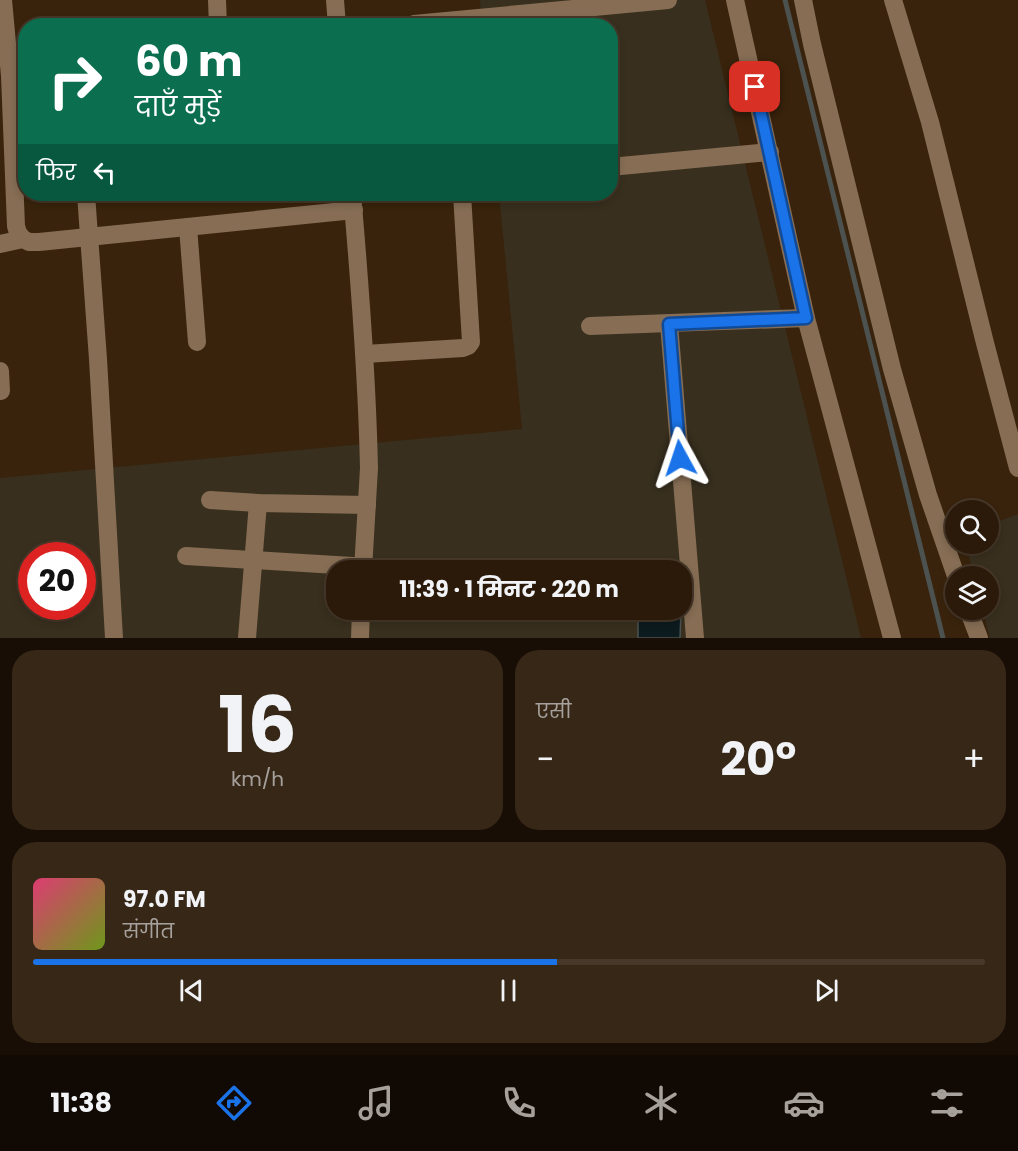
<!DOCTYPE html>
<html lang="hi">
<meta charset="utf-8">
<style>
:root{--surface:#2b1a09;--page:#372717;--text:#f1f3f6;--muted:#a6a19c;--line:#47382a;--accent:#1a73e8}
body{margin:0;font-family:Poppins,"Noto Sans Devanagari",sans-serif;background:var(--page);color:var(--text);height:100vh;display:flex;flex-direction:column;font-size:22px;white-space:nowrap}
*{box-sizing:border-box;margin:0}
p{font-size:20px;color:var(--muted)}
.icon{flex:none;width:33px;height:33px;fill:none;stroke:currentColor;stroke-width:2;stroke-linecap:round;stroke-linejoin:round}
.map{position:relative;height:638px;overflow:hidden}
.side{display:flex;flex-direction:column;gap:12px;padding:12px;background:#180e05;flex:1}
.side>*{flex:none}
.banner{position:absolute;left:18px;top:18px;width:600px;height:183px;border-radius:24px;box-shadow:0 3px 9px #0003,0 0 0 2px var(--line);background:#0b6e4f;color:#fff;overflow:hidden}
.fabs{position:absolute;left:945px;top:500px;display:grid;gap:12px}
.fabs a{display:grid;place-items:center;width:54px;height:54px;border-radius:50%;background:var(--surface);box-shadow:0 3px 9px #0003,0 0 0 2px var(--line);font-size:30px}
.speed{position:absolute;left:18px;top:542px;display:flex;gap:12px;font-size:30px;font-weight:700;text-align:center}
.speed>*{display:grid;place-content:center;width:78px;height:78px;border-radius:50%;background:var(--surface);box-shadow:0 3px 9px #0003,0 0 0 2px var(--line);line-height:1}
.speed .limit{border:9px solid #d22;background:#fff;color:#111}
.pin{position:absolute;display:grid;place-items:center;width:51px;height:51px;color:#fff;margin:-26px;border-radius:12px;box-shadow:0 3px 9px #0006}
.me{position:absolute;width:66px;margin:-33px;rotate:355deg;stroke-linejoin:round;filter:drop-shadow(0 0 4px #0008)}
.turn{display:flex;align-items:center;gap:21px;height:126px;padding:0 18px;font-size:27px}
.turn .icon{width:78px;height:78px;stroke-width:2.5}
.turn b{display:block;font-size:42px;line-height:51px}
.then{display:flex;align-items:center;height:57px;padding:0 18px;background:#0003;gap:12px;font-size:22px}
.big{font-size:45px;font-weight:700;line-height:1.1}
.side .tile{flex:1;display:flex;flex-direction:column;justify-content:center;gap:9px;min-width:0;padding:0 21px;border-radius:24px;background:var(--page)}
.side .dial{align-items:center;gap:0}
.dial b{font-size:78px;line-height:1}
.song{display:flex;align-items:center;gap:18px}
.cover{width:72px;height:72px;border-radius:9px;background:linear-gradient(135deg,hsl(340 70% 55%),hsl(80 70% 35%))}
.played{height:6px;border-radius:3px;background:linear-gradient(90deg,var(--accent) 55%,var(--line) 55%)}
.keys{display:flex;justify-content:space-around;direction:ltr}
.heat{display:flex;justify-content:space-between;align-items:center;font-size:33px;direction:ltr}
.side .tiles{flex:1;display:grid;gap:12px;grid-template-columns:1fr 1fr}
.tile:last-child{grid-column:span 2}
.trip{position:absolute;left:326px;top:560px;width:366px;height:60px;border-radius:24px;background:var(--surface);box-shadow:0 3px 9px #0003,0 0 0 2px var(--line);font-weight:700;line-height:60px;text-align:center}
.menu{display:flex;height:96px;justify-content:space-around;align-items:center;background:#110a04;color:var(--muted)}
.menu .icon{width:42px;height:42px}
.menu .selected{color:var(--accent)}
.menu b{font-size:27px;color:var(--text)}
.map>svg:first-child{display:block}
.industrial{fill:#382f1e;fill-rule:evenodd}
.water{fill:#0c1b1e;stroke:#4b5250;stroke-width:1.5}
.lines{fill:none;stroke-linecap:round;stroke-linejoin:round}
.stream{stroke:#4b5250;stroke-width:5}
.minor{stroke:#866d54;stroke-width:18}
.route-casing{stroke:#114b97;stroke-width:15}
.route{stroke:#1a73e8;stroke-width:10}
</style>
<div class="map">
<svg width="1018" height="638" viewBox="0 0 1018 638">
<rect width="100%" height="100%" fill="#39230c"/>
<g class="industrial">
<path d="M480 0H705L861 638H0V478L522 429 499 194H610V26L482 25ZM32 555H82V606H32ZM336 570H681V609H336Z"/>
<polygon points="1018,514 1018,638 990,638 982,609 988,609 988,576 974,576 965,543 988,543 989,525"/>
</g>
<g class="water">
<polygon points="650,560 675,560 677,570 638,570 638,562"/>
<polygon points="681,606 681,610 680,638 638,638 638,609 681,609"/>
</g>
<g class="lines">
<polyline class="stream" points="785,0 943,638"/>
<g class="minor">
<polyline points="3,0 10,76 16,226 18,233 23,239 29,242 39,242 354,210"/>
<polyline points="217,0 218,26"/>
<polyline points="335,0 337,26"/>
<polyline points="735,0 806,318 892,638"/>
<polyline points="803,0 812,44 892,369 928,495 956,576"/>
<polyline points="893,0 930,122 985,343 1018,468"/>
<polyline points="414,24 668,0"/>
<polyline points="610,167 770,152"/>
<polyline points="86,194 98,359 114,638"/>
<path d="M352 194C360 285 367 376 369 468L363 570"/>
<polyline points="188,227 197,342"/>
<polyline points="0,244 23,239"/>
<polyline points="669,324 695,638"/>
<polyline points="590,326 806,318"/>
<polyline points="365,354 463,348 468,346 471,342 462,194"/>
<polyline points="0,371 1,391"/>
<polyline points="210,500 258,503 367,505"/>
<polyline points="186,556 418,570"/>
<polyline points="968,609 979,638"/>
<polyline points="247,638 258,503"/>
<polyline points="360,638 361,609"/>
</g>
</g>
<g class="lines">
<defs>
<polyline id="route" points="680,458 669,324 806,318 755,87"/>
</defs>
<use href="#route" class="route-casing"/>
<use href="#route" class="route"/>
</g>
</svg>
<div class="fabs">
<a><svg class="icon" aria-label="search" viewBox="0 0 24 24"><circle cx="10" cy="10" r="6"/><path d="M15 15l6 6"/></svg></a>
<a><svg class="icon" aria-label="layers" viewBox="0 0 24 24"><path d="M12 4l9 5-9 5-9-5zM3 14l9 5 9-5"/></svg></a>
</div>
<div class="speed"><div class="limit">20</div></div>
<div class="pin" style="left:755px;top:87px;background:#d93025"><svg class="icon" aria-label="arrive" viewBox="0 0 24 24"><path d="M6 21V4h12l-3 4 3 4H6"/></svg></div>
<svg class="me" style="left:680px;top:458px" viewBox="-20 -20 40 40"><path d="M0-17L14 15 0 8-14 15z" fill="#1a73e8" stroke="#fff" stroke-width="4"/></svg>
<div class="trip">11:39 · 1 मिनट · 220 m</div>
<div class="banner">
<div class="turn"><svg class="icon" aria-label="right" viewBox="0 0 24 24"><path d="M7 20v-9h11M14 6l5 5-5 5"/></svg><div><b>60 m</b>दाएँ मुड़ें</div></div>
<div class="then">फिर<svg class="icon" aria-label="left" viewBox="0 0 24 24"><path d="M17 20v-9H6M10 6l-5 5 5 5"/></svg></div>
</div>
</div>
<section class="side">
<div class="tiles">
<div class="tile dial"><b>16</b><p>km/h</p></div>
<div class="tile"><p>एसी</p>
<div class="heat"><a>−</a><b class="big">20°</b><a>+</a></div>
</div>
<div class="tile">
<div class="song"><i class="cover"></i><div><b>97.0 FM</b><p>संगीत</p></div></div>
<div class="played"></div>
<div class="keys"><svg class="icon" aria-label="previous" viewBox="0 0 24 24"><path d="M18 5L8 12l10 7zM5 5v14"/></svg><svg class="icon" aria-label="pause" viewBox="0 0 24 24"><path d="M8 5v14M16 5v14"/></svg><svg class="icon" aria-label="next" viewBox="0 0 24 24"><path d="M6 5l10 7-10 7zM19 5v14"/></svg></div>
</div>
</div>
</section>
<nav class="menu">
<b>11:38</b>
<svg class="icon selected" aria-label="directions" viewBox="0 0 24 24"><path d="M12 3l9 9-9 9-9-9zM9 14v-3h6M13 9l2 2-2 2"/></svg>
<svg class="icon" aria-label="music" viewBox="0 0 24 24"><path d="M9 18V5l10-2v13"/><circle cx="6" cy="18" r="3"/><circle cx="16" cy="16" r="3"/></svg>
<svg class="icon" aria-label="phone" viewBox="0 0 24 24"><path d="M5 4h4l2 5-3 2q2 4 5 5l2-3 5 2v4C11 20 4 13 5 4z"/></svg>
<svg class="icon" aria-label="climate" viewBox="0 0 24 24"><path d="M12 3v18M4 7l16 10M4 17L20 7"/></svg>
<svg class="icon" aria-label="car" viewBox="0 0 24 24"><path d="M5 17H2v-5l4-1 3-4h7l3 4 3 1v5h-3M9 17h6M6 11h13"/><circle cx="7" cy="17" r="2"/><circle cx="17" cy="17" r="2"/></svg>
<svg class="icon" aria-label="filters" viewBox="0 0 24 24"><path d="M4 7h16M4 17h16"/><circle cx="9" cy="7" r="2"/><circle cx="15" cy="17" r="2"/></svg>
</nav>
